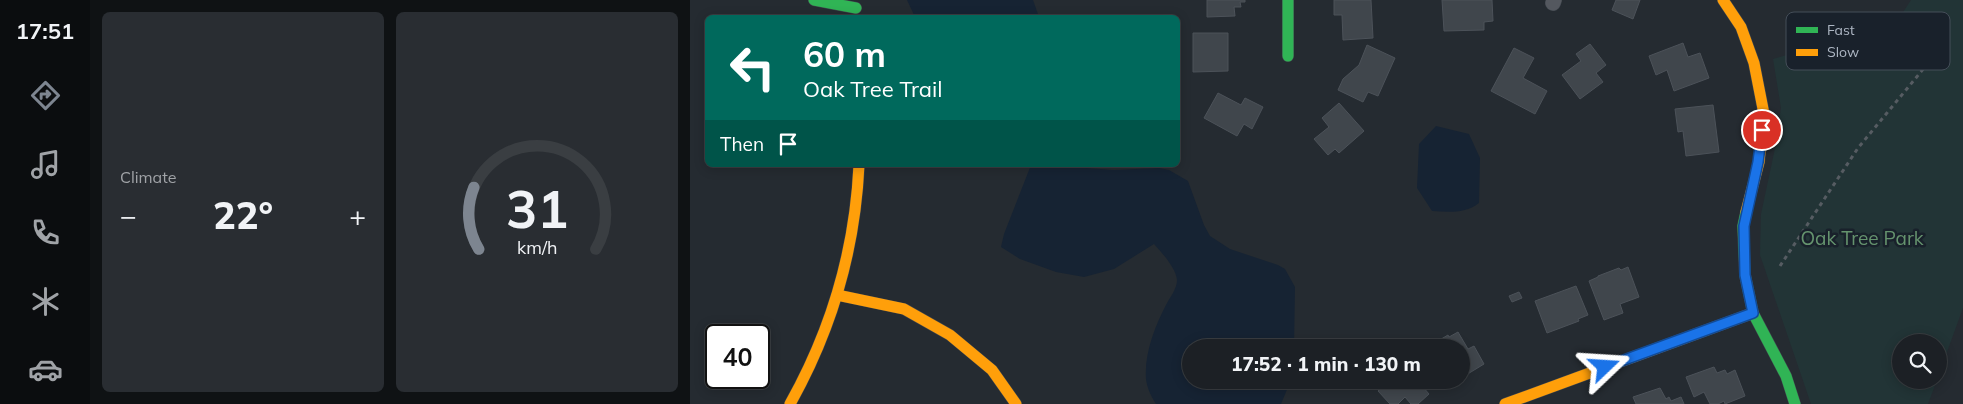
<!DOCTYPE html>
<meta charset="utf-8">
<style>
:root{--surface:#1c2025;--page:#292d32;--text:#f1f3f6;--muted:#a0a3a7;--line:#3a3e42;--accent:#7d8590}
body{margin:0;font-family:Mulish,sans-serif;background:var(--page);color:var(--text);height:100vh;display:flex;flex-direction:column;font-size:19px;white-space:nowrap}
*{box-sizing:border-box;margin:0}
p{font-size:16px;color:var(--muted)}
.icon{flex:none;width:28px;height:28px;fill:none;stroke:currentColor;stroke-width:2;stroke-linecap:round;stroke-linejoin:round}
.map{position:relative;flex:1;overflow:hidden}
.panel{display:flex;flex-direction:column;gap:12px;padding:12px;background:#0f1214;width:600px}
.panel>*{flex:none}
.top-card{position:absolute;left:15px;top:15px;width:475px;height:152px;border-radius:8px;box-shadow:0 2px 12px #0003,0 0 0 1px var(--line);background:#00695c;color:#fff;overflow:hidden}
.buttons{position:absolute;left:1202px;top:334px;display:grid;gap:10px}
.buttons a{display:grid;place-items:center;width:55px;height:55px;border-radius:50%;background:var(--surface);box-shadow:0 2px 12px #0003,0 0 0 1px var(--line);font-size:25px}
.speed{position:absolute;left:15px;top:324px;display:flex;gap:10px;font-size:25px;font-weight:700;text-align:center}
.speed>*{display:grid;place-content:center;width:65px;height:65px;border-radius:50%;background:var(--surface);box-shadow:0 2px 12px #0003,0 0 0 1px var(--line);line-height:1}
.speed .limit{border:2px solid #111;border-radius:8px;background:#fff;color:#111}
.pin{position:absolute;display:grid;place-items:center;width:42px;height:42px;color:#fff;margin:-21px;border:2px solid #fff;border-radius:50%;box-shadow:0 1px 5px #0007}
.me{position:absolute;width:55px;margin:-28px;rotate:70deg;stroke-linejoin:round;filter:drop-shadow(0 0 4px #0008)}
.turn{display:flex;align-items:center;gap:18px;height:105px;padding:0 15px;font-size:22px}
.turn .icon{width:65px;height:65px;stroke-width:2.5}
.turn b{display:block;font-size:35px;line-height:42px}
.then{display:flex;align-items:center;height:48px;padding:0 15px;background:#0003;gap:10px;font-size:19px}
.big{font-size:38px;font-weight:800;line-height:1.1}
.panel .card{flex:1;display:flex;flex-direction:column;justify-content:center;gap:8px;min-width:0;padding:0 18px;border-radius:8px;background:var(--page)}
.panel .dial{align-items:center;gap:0}
.dial svg{height:130px;overflow:visible;fill:none;stroke:var(--line);stroke-width:7;stroke-linecap:round;text-anchor:middle}
.dial text{fill:var(--text);stroke:none}
.heat{display:flex;justify-content:space-between;align-items:center;font-size:28px;direction:ltr}
.panel .tiles{flex:1;display:grid;gap:12px;grid-template-columns:repeat(2,1fr)}
.trip{position:absolute;left:492px;top:339px;width:288px;height:50px;border-radius:25px;background:var(--surface);box-shadow:0 2px 12px #0003,0 0 0 1px var(--line);font-weight:800;line-height:50px;text-align:center}
main{display:flex;flex:1;min-height:0}
.menu{display:flex;flex-direction:column;width:90px;justify-content:space-around;align-items:center;background:#0b0d0f;color:var(--muted)}
.menu .icon{width:35px;height:35px}
.menu .on{color:var(--accent)}
.menu b{font-size:22px;color:var(--text)}
.map>svg:first-child{display:block}
.green{fill:#223436}
.water{fill:#162333}
.building{fill:#40464c;stroke:#4c5259}
.lines{fill:none;stroke-linecap:round;stroke-linejoin:round}
.street-casing{stroke:#41474e;stroke-width:16}
.fast-casing{stroke:#41474e;stroke-width:12}
.slow-casing{stroke:#41474e;stroke-width:12}
.path{stroke:#565c62;stroke-width:3;stroke-dasharray:4 4;stroke-linecap:butt}
.street{stroke:#54585f;stroke-width:15}
.fast{stroke:#30b455;stroke-width:11}
.slow{stroke:#ff9f0a;stroke-width:11}
.route-casing{stroke:#114b97;stroke-width:12}
.route{stroke:#1a73e8;stroke-width:9}
.labels{text-anchor:middle;stroke-width:5;stroke-linejoin:round;paint-order:stroke}
.park-label{font-size:19px;fill:#65936e;stroke:#19212b}
.key{fill:#19212b;stroke:#454e59;stroke-width:1}
.key-label{font-size:14px;fill:#adb6c3}
</style>
<main>
<nav class="menu">
<b>17:51</b>
<svg class="icon on" aria-label="directions" viewBox="0 0 24 24"><path d="M12 3l9 9-9 9-9-9zM9 14v-3h6M13 9l2 2-2 2"/></svg>
<svg class="icon" aria-label="music" viewBox="0 0 24 24"><path d="M9 18V5l10-2v13"/><circle cx="6" cy="18" r="3"/><circle cx="16" cy="16" r="3"/></svg>
<svg class="icon" aria-label="phone" viewBox="0 0 24 24"><path d="M5 4h4l2 5-3 2q2 4 5 5l2-3 5 2v4C11 20 4 13 5 4z"/></svg>
<svg class="icon" aria-label="climate" viewBox="0 0 24 24"><path d="M12 3v18M4 7l16 10M4 17L20 7"/></svg>
<svg class="icon" aria-label="car" viewBox="0 0 24 24"><path d="M5 17H2v-5l4-1 3-4h7l3 4 3 1v5h-3M9 17h6M6 11h13"/><circle cx="7" cy="17" r="2"/><circle cx="17" cy="17" r="2"/></svg>
</nav>
<section class="panel">
<div class="tiles">
<div class="card"><p>Climate</p>
<div class="heat"><a>−</a><b class="big">22°</b><a>+</a></div>
</div>
<div class="card dial"><svg viewBox="0 0 100 80">
<path d="M14 69A42 42 0 1 1 86 69"/>
<path d="M14 69A42 42 0 0 1 11 31" stroke="#7d8590"/>
<text x="50" y="56" font-size="32" font-weight="700">31</text>
<text x="50" y="72" font-size="11">km/h</text>
</svg></div>
</div>
</section>
<div class="map">
<svg width="1273" height="404" viewBox="0 0 1273 404">
<rect width="100%" height="100%" fill="#252b31"/>
<polygon class="green" points="1221,0 1273,0 1273,308 1249,374 1249,342 1211,342 1211,380 1247,380 1238,404 1121,404 1070,255 1071,214 1084,153 1091,108 1083,59 1173,34 1200,32"/>
<g class="water">
<polygon points="217,0 343,0 349,17 225,17"/>
<path d="M746 126 779 134 790 158 789 203C775 214 758 212 742 211L727 188 729 144Z"/>
<path d="M341 165H380L396 168 424 170 469 168 479 170 498 181 514 225 520 236 540 249 588 265 595 269 605 287 604 347 501 348V380H601L591 404H466C461 396 457 388 456 379 454 354 465 326 476 305 480 297 487 289 487 280 486 268 472 253 464 244L424 269 394 277 366 272 330 259 311 247 314 234Z"/>
</g>
<g class="building">
<polygon points="517,0 555,0 555,2 550,2 551,7 544,7 545,16 517,17"/>
<polygon points="644,0 681,0 683,38 653,40 652,15 644,15"/>
<polygon points="752,0 802,0 803,21 794,22 794,30 754,31"/>
<polygon points="926,0 950,0 943,19 922,10"/>
<polygon points="503,33 538,33 538,71 503,72"/>
<polygon points="993,43 998,57 1010,53 1019,78 984,91 977,70 966,75 959,56"/>
<polygon points="900,44 916,65 906,73 913,82 890,99 872,75 891,61 886,54"/>
<polygon points="677,45 705,58 688,96 678,92 673,102 648,90 653,79 669,65"/>
<polygon points="824,48 844,58 833,78 857,91 845,114 801,91"/>
<polygon points="528,93 551,105 555,98 573,107 562,129 554,124 547,136 514,118"/>
<polygon points="649,103 674,131 649,153 645,149 638,155 624,139 639,127 632,118"/>
<polygon points="1023,105 1029,152 996,156 993,131 988,132 985,109"/>
<polygon points="938,267 949,297 930,304 933,313 914,320 899,281 908,277 908,276 929,268 931,270"/>
<polygon points="886,286 898,315 888,319 889,321 857,333 845,301"/>
<polygon points="829,292 832,298 822,302 819,296"/>
<polygon points="768,332 778,349 784,346 794,364 776,375 771,366 771,348 736,348 758,335 759,337"/>
<polygon points="1024,367 1027,373 1035,370 1037,374 1045,370 1055,396 1035,404 1034,401 1028,404 1020,404 1014,392 1004,397 996,377"/>
<polygon points="700,380 727,380 739,394 728,404 721,404 715,397 708,404 700,404 688,391"/>
<polygon points="970,388 976,399 979,397 981,401 991,397 994,404 946,404 943,397"/>
</g>
<g class="lines">
<defs>
<polyline id="street" points="863,3 864,0"/>
<g id="fast">
<polyline points="124,0 166,8"/>
<polyline points="598,0 598,56"/>
<polyline points="1056,212 1053,226 1055,275 1063,313 1096,376 1105,404"/>
</g>
<g id="slow">
<polyline points="1033,0 1051,27 1064,63 1074,114 1069,162 1056,212"/>
<polyline points="147,295 214,309 260,335 302,370 326,404"/>
<path d="M100 404C142 329 165 251 169 165"/>
<polyline points="815,404 1063,313"/>
</g>
</defs>
<use href="#street" class="street-casing"/>
<use href="#fast" class="fast-casing"/>
<use href="#slow" class="slow-casing"/>
<polyline class="path" points="1090,266 1168,148 1239,62"/>
<use href="#street" class="street"/>
<use href="#fast" class="fast"/>
<use href="#slow" class="slow"/>
</g>
<g class="lines">
<defs>
<polyline id="route" points="915,367 1063,313 1055,275 1054,226 1068,162 1072,130"/>
</defs>
<use href="#route" class="route-casing"/>
<use href="#route" class="route"/>
</g>
<g class="labels">
<g class="park-label">
<text x="1172" y="245">Oak Tree Park</text>
</g>
</g>
<rect x="1096" y="12" width="164" height="58" rx="8" class="key"/>
<rect x="1106" y="27" width="22" height="6" fill="#30b455"/>
<rect x="1106" y="49" width="22" height="7" fill="#ff9f0a"/>
<g class="key-label">
<text x="1137" y="35">Fast</text>
<text x="1137" y="57">Slow</text>
</g>
</svg>
<div class="buttons">
<a><svg class="icon" aria-label="search" viewBox="0 0 24 24"><circle cx="10" cy="10" r="6"/><path d="M15 15l6 6"/></svg></a>
</div>
<div class="speed"><div class="limit">40</div></div>
<div class="pin" style="left:1072px;top:130px;background:#d93025"><svg class="icon" aria-label="arrive" viewBox="0 0 24 24"><path d="M6 21V4h12l-3 4 3 4H6"/></svg></div>
<svg class="me" style="left:915px;top:367px" viewBox="-20 -20 40 40"><path d="M0-17L14 15 0 8-14 15z" fill="#1a73e8" stroke="#fff" stroke-width="4"/></svg>
<div class="trip">17:52 · 1 min · 130 m</div>
<div class="top-card">
<div class="turn"><svg class="icon" aria-label="left" viewBox="0 0 24 24"><path d="M17 20v-9H6M10 6l-5 5 5 5"/></svg><div><b>60 m</b>Oak Tree Trail</div></div>
<div class="then">Then<svg class="icon" aria-label="arrive" viewBox="0 0 24 24"><path d="M6 21V4h12l-3 4 3 4H6"/></svg></div>
</div>
</div>
</main>
